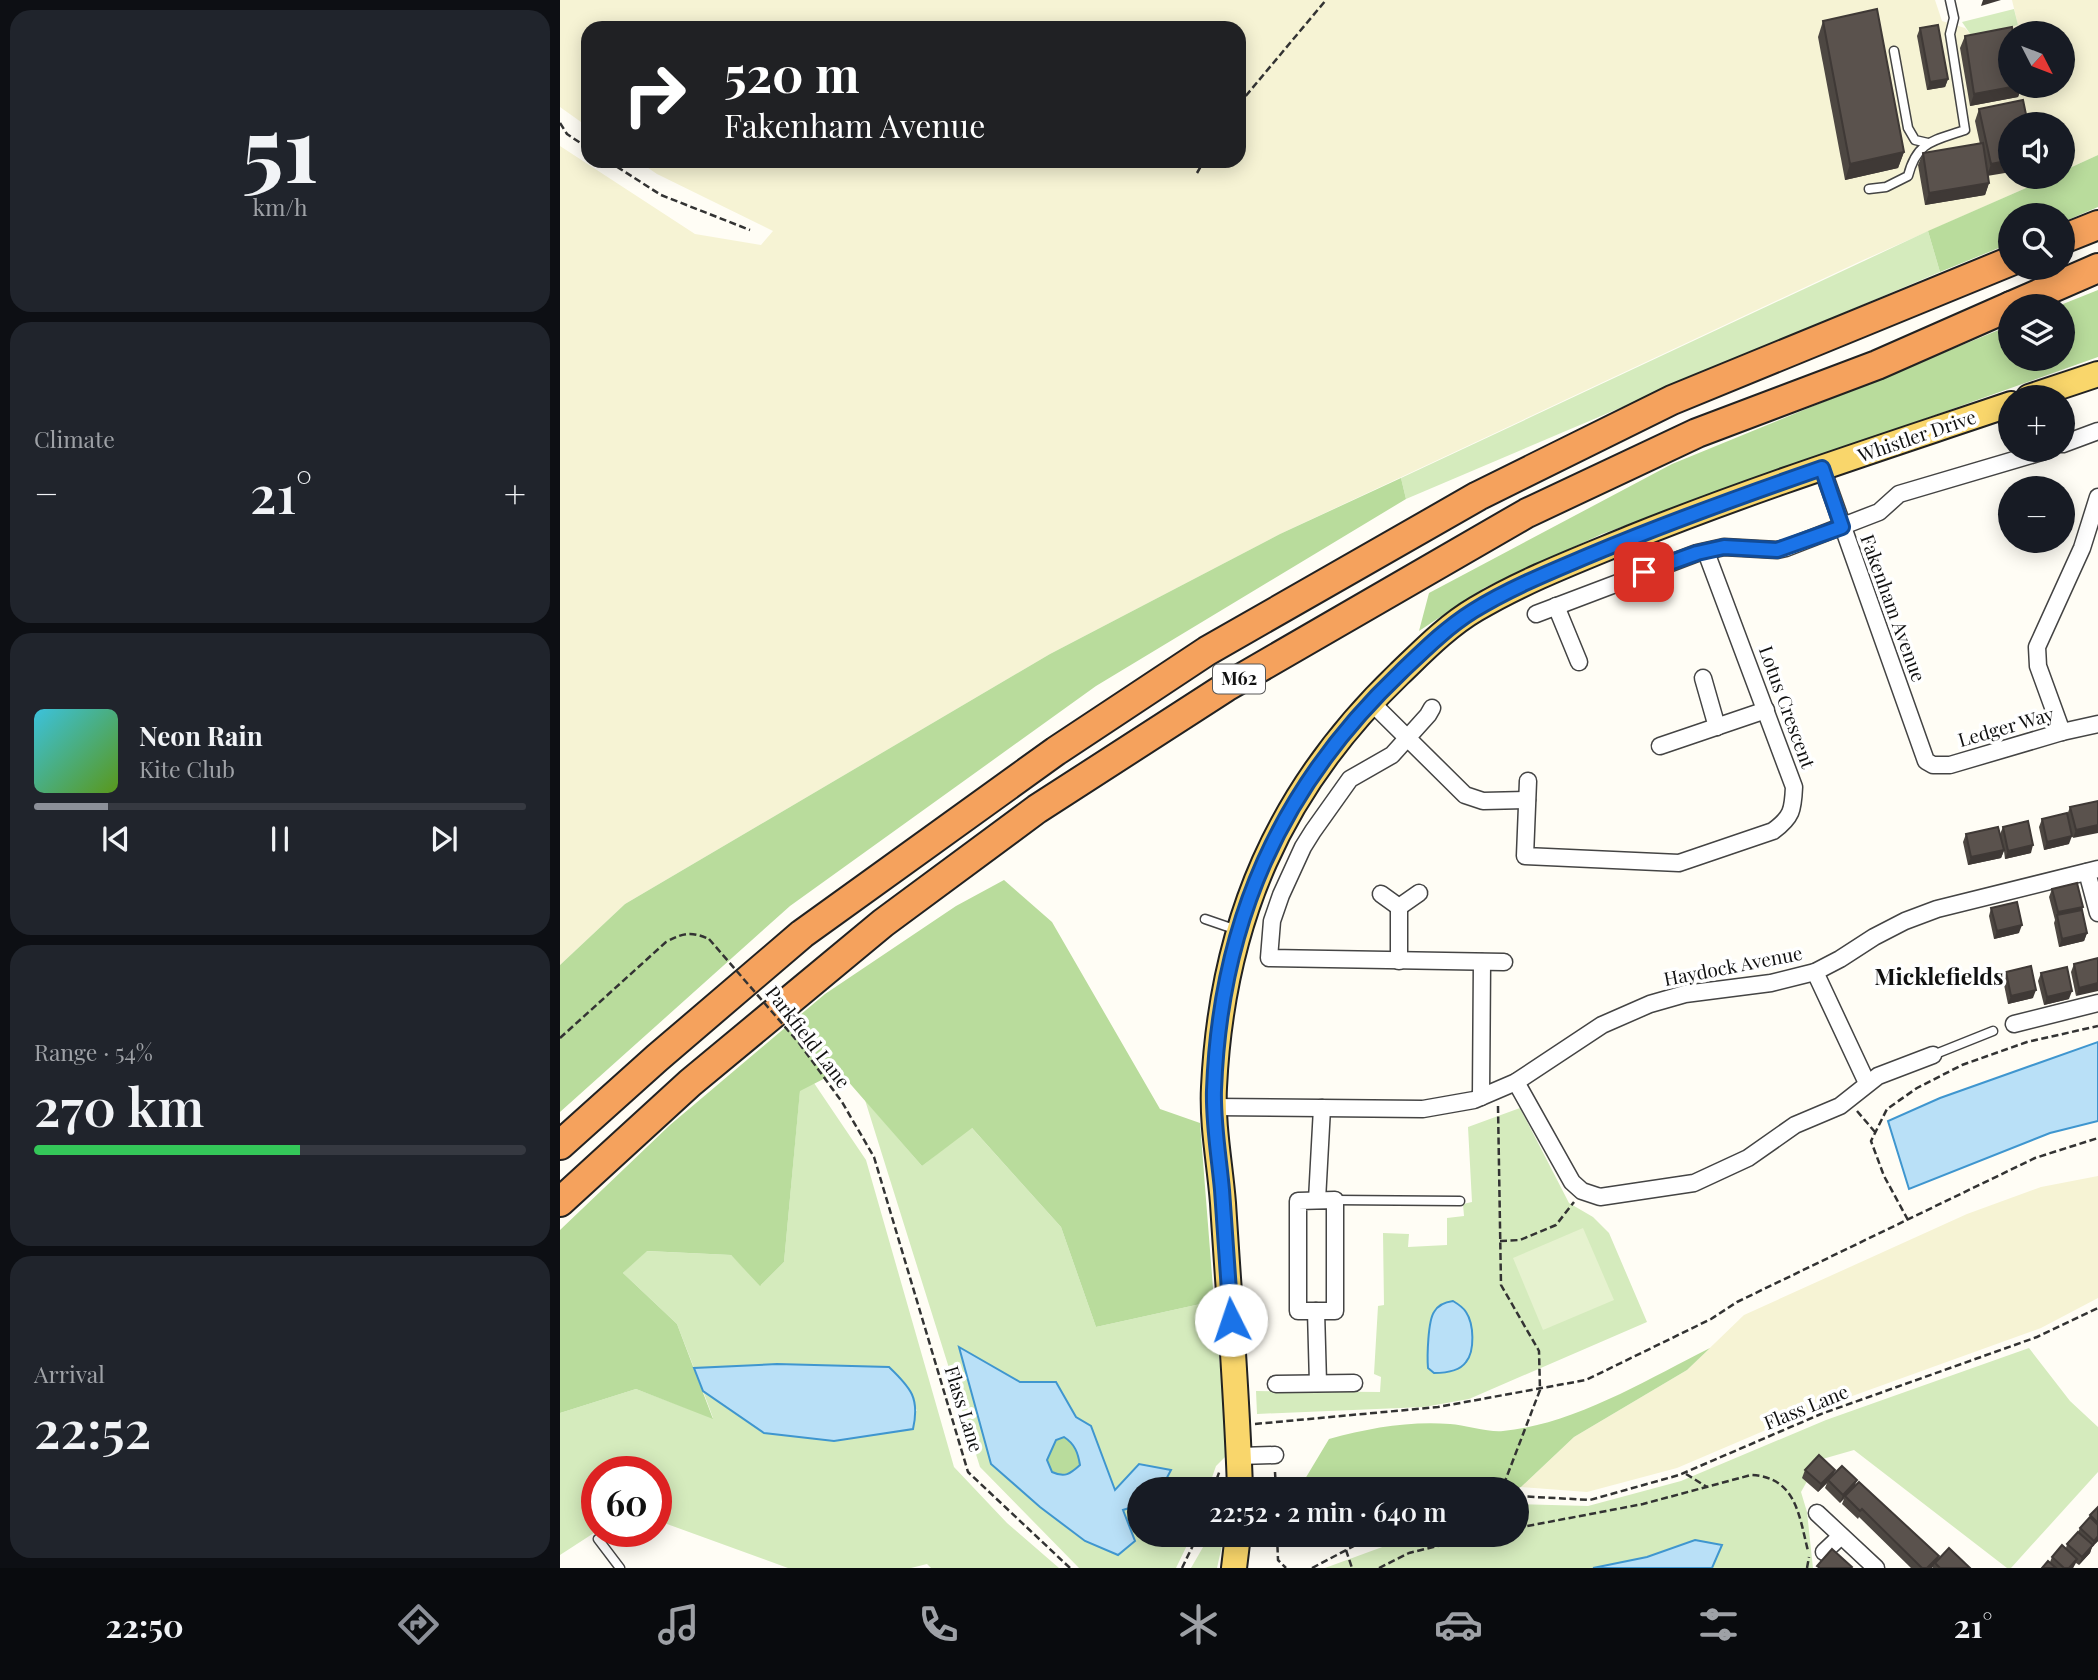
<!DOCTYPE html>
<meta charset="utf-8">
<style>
:root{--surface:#171b24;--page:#20242c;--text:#f1f3f6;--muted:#9ea1a6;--line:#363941;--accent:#8c9099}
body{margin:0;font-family:"Playfair Display",serif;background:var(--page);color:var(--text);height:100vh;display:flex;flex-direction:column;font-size:26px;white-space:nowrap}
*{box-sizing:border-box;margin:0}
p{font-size:23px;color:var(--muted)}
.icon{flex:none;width:38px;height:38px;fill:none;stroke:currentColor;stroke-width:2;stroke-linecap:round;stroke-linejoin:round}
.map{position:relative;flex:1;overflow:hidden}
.side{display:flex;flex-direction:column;gap:10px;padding:10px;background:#0d0f14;width:560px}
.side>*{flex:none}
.top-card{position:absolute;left:21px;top:21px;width:665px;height:147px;border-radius:21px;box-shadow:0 4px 18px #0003;background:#202124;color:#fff;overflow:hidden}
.needle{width:46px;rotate:132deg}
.buttons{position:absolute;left:1438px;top:21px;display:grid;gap:14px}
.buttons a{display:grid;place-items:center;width:77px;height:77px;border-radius:50%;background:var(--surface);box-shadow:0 4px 18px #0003;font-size:35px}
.speed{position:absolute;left:21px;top:1456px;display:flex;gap:14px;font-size:35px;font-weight:700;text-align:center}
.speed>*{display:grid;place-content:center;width:91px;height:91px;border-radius:50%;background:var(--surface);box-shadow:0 4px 18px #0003;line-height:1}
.speed .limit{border:10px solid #d22;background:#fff;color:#111}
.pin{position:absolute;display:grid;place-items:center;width:60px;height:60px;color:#fff;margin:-30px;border-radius:14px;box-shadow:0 4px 10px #0006}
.me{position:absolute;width:77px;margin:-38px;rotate:356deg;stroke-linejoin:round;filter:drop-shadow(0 0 5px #0008)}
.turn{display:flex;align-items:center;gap:24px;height:147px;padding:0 28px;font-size:32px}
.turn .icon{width:91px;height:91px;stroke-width:2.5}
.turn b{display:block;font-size:49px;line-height:60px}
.big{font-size:52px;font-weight:600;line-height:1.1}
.side .tile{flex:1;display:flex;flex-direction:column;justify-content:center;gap:10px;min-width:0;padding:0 24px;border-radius:21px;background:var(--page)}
.side .dial{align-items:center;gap:0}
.dial b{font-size:91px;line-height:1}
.song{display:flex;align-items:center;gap:21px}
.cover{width:84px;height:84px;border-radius:10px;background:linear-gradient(135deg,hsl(190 70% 55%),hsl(90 70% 35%))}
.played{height:7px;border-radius:4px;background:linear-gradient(90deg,var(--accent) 15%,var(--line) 15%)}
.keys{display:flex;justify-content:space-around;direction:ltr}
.heat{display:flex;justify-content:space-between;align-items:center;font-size:38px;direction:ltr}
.charge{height:10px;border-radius:5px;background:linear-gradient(90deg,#34c759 54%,var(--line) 0)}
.trip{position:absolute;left:567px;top:1477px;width:402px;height:70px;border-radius:35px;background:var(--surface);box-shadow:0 4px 18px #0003;font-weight:600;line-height:70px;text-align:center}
.tabs{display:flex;height:112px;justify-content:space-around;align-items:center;background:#090b0e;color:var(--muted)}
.tabs .icon{width:49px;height:49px}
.tabs .current{color:var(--accent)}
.tabs b{font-size:32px;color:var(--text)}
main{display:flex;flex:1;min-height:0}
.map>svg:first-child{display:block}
.farmland{fill:#f6f3d4;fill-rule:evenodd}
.green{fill:#d5ebbd;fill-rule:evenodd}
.forest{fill:#b9dc9c}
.pitch{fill:#e6f2cf}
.water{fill:#b9e0f7;stroke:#3f96cf;stroke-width:2;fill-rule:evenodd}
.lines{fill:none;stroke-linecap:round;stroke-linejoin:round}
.lane-casing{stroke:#444;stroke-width:11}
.street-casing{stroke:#444;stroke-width:19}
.primary-casing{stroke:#222;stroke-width:28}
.highway-casing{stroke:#222;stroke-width:32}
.path{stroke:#333;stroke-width:2.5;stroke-dasharray:7 3.5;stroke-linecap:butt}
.lane{stroke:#fff;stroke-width:8}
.street{stroke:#fff;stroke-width:16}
.primary{stroke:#f9d66b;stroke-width:24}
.highway{stroke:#f5a25d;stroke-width:28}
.path-bridge{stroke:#333;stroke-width:2.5;stroke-dasharray:7 3.5;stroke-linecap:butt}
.wall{fill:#4d4742}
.shaded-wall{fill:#3f3936}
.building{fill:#5a524d;stroke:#3f3936;stroke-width:2}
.route-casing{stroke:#114b97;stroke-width:18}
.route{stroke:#1a73e8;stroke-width:12}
.labels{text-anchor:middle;stroke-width:7;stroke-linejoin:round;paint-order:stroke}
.shield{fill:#fff;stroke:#585858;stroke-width:2}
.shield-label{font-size:18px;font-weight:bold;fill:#111}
.street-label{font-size:19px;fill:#111;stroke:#fff}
.quarter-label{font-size:23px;font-weight:bold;fill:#111;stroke:#fff}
</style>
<main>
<section class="side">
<div class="tile dial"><b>51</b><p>km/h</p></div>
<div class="tile"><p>Climate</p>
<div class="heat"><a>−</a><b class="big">21°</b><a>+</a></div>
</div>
<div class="tile">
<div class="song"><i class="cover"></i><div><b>Neon Rain</b><p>Kite Club</p></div></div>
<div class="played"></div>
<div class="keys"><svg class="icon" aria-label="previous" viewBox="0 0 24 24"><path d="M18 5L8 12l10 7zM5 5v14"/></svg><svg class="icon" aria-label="pause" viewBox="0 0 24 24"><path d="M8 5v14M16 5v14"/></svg><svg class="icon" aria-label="next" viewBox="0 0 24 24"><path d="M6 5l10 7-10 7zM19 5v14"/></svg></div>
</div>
<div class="tile"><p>Range · 54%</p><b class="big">270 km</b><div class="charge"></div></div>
<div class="tile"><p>Arrival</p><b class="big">22:52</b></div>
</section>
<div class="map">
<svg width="1538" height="1568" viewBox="0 0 1538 1568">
<rect width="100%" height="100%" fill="#fffdf5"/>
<g class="farmland">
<path d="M0 0H1375L1382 21 1405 28 1414 38 1458 25 1452 0H1538V155L1503 171V124H1451V177H1491L1301 261 720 534 490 654 65 904 0 965V146L135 234 201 245 213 231 97 174 78 161H679V28H28V127L0 107ZM1451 33H1503V86H1451Z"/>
<polygon points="1538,1176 1538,1298 1481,1328 1248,1412 1117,1468 1027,1492 961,1487 1014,1437 1127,1370 1184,1315 1407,1214 1481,1187"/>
</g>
<g class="green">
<polygon points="1454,9 1458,25 1413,38 1402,22"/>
<polygon points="1368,231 1380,272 846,499 841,478"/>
<polygon points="254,1083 306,1160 394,1467 447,1523 499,1568 371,1568 367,1564 351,1568 228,1568 96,1520 96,1472 37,1472 37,1531 0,1555 0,1413 76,1389 153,1418 143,1391 204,1433 357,1411 348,1386 329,1367 217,1364 134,1368 117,1324 63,1273 86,1251 171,1255 201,1285 224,1262 240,1090"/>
<polygon points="305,1100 362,1166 411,1127 501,1227 536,1327 654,1301 668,1454 656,1466 648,1489 601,1489 611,1470 555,1491 531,1426 516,1417 496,1382 460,1382 399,1348 431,1464 562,1510 579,1505 579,1535 632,1535 616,1568 519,1568 420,1467"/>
<path d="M960 1108 1009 1203 1033 1217 1049 1233 1087 1322 909 1399 864 1407 697 1414 696 1391 820 1392 821 1377 814 1374 818 1306 824 1305 823 1233 849 1234 848 1247 887 1245V1218L904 1216 903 1204 912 1202 908 1127ZM900 1306C912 1319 912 1333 911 1350L871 1329 872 1314 876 1309Z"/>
<polygon points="1469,1348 1510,1401 1538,1427 1538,1472 1451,1568 1447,1568 1294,1450 1259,1460 1241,1492 1247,1512 1253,1568 1152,1568 1162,1545 1135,1540 1087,1557 1033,1568 765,1568 855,1535 957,1535 957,1504 1028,1506 1121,1481 1266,1420"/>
<polygon points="650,1535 659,1537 663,1541 657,1568 631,1568"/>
</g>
<g class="forest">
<polygon points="1538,155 1538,207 1503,222 1503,215 1451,215 1451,243 1380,272 1368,231 1491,177 1503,177 1503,171"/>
<polygon points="1538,290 1538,357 1042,534 924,588 859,631 869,593 1112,464 1451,325 1451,359 1503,359 1503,306 1498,306"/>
<polygon points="841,478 846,499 536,686 230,906 0,1112 0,965 65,904 490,654 720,534"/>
<polygon points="444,880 492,922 600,1109 640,1123 654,1301 536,1327 501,1227 412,1128 362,1166 279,1071 240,1091 224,1262 200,1286 171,1255 87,1251 63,1273 117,1324 153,1419 76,1389 0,1413 0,1230 110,1125 265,994 396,906"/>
<path d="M1150 1348 1127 1370 1014 1437 961 1487 952 1489H739L769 1439C810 1428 848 1421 890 1424 905 1425 931 1433 943 1431 1015 1424 1086 1380 1150 1348Z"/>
<path d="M504 1437C515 1444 518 1453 520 1465 510 1474 505 1478 492 1472L487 1460 496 1440Z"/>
</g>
<polygon class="pitch" points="1023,1228 1054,1300 983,1330 953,1258"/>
<g class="water">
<polygon points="1538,1042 1538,1121 1490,1133 1349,1189 1328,1121 1380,1098"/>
<path d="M893 1301C898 1304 903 1307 906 1312 914 1324 915 1351 906 1362 899 1372 885 1373 874 1373L868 1368C867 1356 868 1321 874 1312 878 1305 885 1302 893 1301Z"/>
<path d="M399 1347 460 1382H496L516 1417 531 1426 555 1490 579 1464 611 1470 601 1489H579V1505L563 1510 575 1541 558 1555 525 1541 480 1507 431 1464ZM504 1437C515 1444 518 1453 520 1465 510 1474 505 1478 492 1472L487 1460 496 1440Z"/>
<path d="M217 1364 329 1367C351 1388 360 1398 353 1429L274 1441 204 1433 143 1391 134 1368Z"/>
<polygon points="1135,1540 1162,1545 1152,1568 1033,1568 1087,1557"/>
</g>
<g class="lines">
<defs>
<g id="lane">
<polyline points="1334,51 1348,128 1355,140 1368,143"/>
<path d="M1309 189 1326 187 1348 176C1357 141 1373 141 1405 130L1390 34 1394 18 1390 0"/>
<polyline points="645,919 677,930"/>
<polyline points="1373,1055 1433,1031"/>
<polyline points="775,1200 900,1201"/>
<polyline points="38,1539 60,1568"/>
</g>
<g id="street">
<polyline points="1503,444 1538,431"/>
<polyline points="1262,468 1366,761 1373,765 1390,765 1502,732 1538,724"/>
<polyline points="996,606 1019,662"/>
<polyline points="976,614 1137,553 1164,547 1217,550 1226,548 1319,512 1339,494 1488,450"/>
<polyline points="1143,678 1157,727"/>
<polyline points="811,702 905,795 923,801 967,800"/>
<polyline points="872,708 868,715 832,755 790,779 753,831 743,847 721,895 712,921 709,958 944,962"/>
<polyline points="1502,732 1478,666 1477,647 1522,548 1538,497"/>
<polyline points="1100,746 1206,710"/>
<path d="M968 781 965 856 1119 863 1213 831C1232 817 1233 810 1234 787L1146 552"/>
<polyline points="1527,872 1538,913"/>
<polyline points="821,894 839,907 859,893"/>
<polyline points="839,961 839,907"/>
<polyline points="1255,972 1307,1083"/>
<polyline points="1454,1024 1538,1003"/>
<polyline points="956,1082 1012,1182 1022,1191 1040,1197 1134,1183 1188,1158 1235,1125 1280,1106 1318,1076 1373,1055"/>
<polyline points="921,1097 922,962"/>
<polyline points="654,1107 863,1109 914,1100 956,1082 1042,1025 1090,1004 1125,994 1211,983 1255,972 1280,959 1314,937 1345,921 1377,909 1538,869"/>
<polyline points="757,1200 762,1108"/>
<polygon points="775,1200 775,1311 738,1311 738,1201"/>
<polyline points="756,1311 758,1383"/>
<polyline points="716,1384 794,1383"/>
<polyline points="679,1456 715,1455"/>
<polyline points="1257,1513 1316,1568"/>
<polyline points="1264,1552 1281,1536"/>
</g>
<g id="primary">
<polyline points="1469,397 1538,374"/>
<path d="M680 1489C677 1394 669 1298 663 1203 660 1165 652 1125 654 1087 662 922 719 789 839 674 863 651 887 626 916 609 965 580 1018 560 1071 538 1195 488 1324 447 1451 404"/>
<polyline points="674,1568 678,1535"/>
</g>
<g id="highway">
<polyline points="1503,239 1538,225"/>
<polyline points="1451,306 1538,268"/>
<polyline points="0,1145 97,1058 242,934 496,751 647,651 918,496 1112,400 1451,261"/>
<polyline points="0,1202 130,1083 323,923 477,809 666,687 967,513 1137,433 1317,365 1451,306"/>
</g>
</defs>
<use href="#lane" class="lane-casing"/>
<use href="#street" class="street-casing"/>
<use href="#primary" class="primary-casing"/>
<use href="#highway" class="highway-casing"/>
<g class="path">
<polyline points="679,104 766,0"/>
<polyline points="0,123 7,134 28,148"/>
<polyline points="48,161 101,195 190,230"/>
<polyline points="637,173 644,161"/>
<path d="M0 1038 106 942C123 933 131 931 149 939"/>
<polyline points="239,1043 282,1102 314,1157 408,1472 510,1568"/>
<polyline points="938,1106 941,1285 979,1351 980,1390 942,1489"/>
<polyline points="1297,1111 1315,1132"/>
<polyline points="1348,1220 1324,1176 1311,1141 1327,1109 1357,1088 1402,1065 1467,1042 1538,1026"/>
<polyline points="940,1241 960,1240 996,1225 1014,1202"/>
<polyline points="695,1424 878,1407 1026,1380 1151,1319 1177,1302 1475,1158 1538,1138"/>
<polyline points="715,1472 716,1489"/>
<polyline points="1126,1474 1147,1487"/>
<polyline points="653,1489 660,1470"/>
<polyline points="957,1496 1030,1500 1119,1475 1261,1414 1477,1337 1538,1308"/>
<path d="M957 1528 1083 1504 1191 1475C1236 1477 1239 1515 1248 1551"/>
<polyline points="717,1535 718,1560 726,1568"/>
<polyline points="786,1550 792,1568"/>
<polyline points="622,1568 638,1535"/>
<polyline points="752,1568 815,1535"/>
<polyline points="819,1568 849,1553 922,1535"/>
<polyline points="1247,1568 1249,1557"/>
</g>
<use href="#lane" class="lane"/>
<use href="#street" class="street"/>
<use href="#primary" class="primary"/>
<use href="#highway" class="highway"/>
<polyline class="path-bridge" points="149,939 239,1043"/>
</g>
<g class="wall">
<polygon points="1263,21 1344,152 1338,168 1285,180 1258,37"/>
<polygon points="1360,28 1388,79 1385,87 1367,90 1357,36"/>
<polygon points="1405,36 1451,86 1462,86 1458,97 1410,106 1400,48"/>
<polygon points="1419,109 1468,124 1428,176 1429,183 1425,195 1365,205 1358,165 1363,153 1420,144 1415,121"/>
<polygon points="1538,801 1513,838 1507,815 1510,807"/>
<polygon points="1482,819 1509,844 1484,850 1479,827"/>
<polygon points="1443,827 1471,853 1445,859 1444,851 1441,858 1408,865 1403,842 1406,834 1440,834"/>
<polygon points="1492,889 1523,907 1522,910 1527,933 1524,941 1499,947 1494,923 1495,920 1489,897"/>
<polygon points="1431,908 1459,933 1434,939 1429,916"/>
<polygon points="1538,958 1516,996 1511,972 1514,964"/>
<polygon points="1446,972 1473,998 1448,1004 1443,980"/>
<polygon points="1481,973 1509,999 1484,1005 1478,981"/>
<polygon points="1245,1470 1273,1475 1295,1486 1379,1556 1377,1560 1410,1568 1373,1568 1373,1567 1372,1568 1351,1568 1299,1517 1298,1519 1282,1504 1284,1499 1280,1503 1265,1488 1267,1483 1258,1492 1242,1478"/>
<polygon points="1538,1507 1538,1541 1532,1547 1530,1553 1519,1565 1516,1563 1513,1568 1482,1568 1490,1562 1492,1557 1506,1548 1507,1544 1518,1532 1520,1528"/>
</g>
<g class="shaded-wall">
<polygon points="1423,0 1441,0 1421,6"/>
<polygon points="1388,79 1385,87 1367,90 1370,82"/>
<polygon points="1457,86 1462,86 1458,97 1410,106 1414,94"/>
<polygon points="1344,152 1338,168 1285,180 1290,164"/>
<polygon points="1451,160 1451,172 1427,176 1431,164"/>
<polygon points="1429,183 1425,195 1365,205 1369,193"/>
<polygon points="1538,825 1538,833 1513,838 1516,830"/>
<polygon points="1512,836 1509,844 1484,850 1487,842"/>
<polygon points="1473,845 1471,853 1445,859 1448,851"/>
<polygon points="1444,850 1441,858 1408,865 1411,857"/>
<polygon points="1523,907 1520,915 1497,915 1495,920 1498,912"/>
<polygon points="1462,925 1459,933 1434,939 1437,931"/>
<polygon points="1527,933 1524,941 1499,947 1502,939"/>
<polygon points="1538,983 1538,991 1516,996 1519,988"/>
<polygon points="1476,990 1473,998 1448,1004 1451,996"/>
<polygon points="1512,991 1509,999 1484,1005 1487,997"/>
<polygon points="1275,1470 1272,1478 1268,1480 1267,1483 1258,1492 1261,1484"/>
<polygon points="1297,1480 1294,1488 1285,1496 1280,1503 1283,1495"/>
<polygon points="1538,1536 1538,1541 1532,1547 1530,1553 1519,1565 1522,1557 1531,1547 1534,1541"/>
<polygon points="1379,1556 1376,1564 1375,1563 1372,1568 1367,1568"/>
<polygon points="1517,1559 1513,1568 1509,1568"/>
</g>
<g class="building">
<polygon points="1317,9 1344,152 1290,164 1263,21"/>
<polygon points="1378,25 1388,79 1370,82 1360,28"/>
<polygon points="1452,27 1453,33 1451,33 1451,86 1457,86 1414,94 1405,36"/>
<polygon points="1463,100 1468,124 1451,124 1451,160 1431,164 1419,109"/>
<polygon points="1423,143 1429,183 1369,193 1363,153"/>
<polygon points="1538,801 1538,825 1516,830 1510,807"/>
<polygon points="1507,813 1512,836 1487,842 1482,819"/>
<polygon points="1468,821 1473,845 1448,851 1443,827"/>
<polygon points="1438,827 1444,850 1411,857 1406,834"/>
<polygon points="1517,883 1523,907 1498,912 1492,889"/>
<polygon points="1457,902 1462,925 1437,931 1431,908"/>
<polygon points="1522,910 1527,933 1502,939 1497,915"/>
<polygon points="1538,958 1538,983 1519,988 1514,964"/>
<polygon points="1471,966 1476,990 1451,996 1446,972"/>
<polygon points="1507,967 1512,991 1487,997 1481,973"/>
<polygon points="1259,1455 1275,1470 1261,1484 1245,1470"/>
<polygon points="1282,1466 1297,1480 1283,1495 1268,1480"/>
<polygon points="1299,1482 1379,1556 1367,1568 1362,1568 1302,1509 1300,1511 1285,1496"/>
<polygon points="1538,1507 1538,1523 1530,1515"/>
<polygon points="1530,1517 1538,1525 1538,1536 1534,1541 1520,1528"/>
<polygon points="1518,1532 1533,1545 1522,1557 1507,1544"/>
<polygon points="1502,1545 1517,1559 1509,1568 1504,1568 1492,1557"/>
<polygon points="1389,1548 1410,1568 1380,1568 1375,1563"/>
<polygon points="1272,1549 1292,1567 1291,1568 1260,1568 1257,1566"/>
<polygon points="1488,1561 1496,1568 1482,1568"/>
</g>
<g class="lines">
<defs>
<path id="route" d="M671 1320C668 1277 665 1233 662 1190 659 1157 653 1123 654 1090 660 923 720 787 841 672 864 650 886 628 913 611 950 588 990 572 1030 555 1106 523 1184 495 1262 468L1282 527 1217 550 1164 547 1137 553 1084 572"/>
</defs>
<use href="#route" class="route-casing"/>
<use href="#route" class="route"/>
</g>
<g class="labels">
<rect class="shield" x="653" y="664.5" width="52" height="29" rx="5"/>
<g class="shield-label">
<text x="679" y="685">M62</text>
</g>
<g class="street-label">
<text transform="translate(1357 436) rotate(-19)" y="7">Whistler Drive</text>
<text transform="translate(1333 608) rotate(70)" y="7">Fakenham Avenue</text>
<text transform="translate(1227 707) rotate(70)" y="7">Lotus Crescent</text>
<text transform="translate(1446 727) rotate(-16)" y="7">Ledger Way</text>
<text transform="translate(1173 966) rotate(-11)" y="7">Haydock Avenue</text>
<text transform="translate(248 1037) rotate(52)" y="7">Parkfield Lane</text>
<text transform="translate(1246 1407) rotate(-22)" y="7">Flass Lane</text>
<text transform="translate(404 1409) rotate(73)" y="7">Flass Lane</text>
</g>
<g class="quarter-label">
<text x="1379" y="985">Micklefields</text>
</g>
</g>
</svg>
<div class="buttons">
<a><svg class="needle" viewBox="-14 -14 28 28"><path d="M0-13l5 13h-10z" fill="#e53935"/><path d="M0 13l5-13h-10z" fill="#9ea1a6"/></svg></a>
<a><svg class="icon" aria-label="sound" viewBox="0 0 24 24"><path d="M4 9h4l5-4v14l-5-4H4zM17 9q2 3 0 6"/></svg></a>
<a><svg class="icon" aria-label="search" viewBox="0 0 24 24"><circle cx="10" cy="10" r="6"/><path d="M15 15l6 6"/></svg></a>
<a><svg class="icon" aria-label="layers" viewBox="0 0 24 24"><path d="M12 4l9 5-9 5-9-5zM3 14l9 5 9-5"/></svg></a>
<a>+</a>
<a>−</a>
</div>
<div class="speed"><div class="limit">60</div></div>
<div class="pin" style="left:1084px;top:572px;background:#d93025"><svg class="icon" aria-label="arrive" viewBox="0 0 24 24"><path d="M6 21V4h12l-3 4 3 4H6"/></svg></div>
<svg class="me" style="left:671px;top:1320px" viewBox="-20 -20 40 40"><circle r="19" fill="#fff"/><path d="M0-13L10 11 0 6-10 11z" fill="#1a73e8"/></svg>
<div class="trip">22:52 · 2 min · 640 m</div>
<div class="top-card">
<div class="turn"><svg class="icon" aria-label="right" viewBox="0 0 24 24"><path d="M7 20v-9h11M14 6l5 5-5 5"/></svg><div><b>520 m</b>Fakenham Avenue</div></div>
</div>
</div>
</main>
<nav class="tabs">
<b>22:50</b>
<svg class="icon current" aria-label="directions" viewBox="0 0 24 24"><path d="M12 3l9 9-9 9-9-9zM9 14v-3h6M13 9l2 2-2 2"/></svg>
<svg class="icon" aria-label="music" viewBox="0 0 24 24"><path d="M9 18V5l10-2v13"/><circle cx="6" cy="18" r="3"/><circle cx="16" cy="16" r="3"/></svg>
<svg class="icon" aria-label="phone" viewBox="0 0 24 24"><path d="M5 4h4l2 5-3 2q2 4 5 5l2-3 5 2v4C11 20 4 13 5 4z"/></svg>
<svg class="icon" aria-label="climate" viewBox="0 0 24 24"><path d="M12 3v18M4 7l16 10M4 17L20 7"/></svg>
<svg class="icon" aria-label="car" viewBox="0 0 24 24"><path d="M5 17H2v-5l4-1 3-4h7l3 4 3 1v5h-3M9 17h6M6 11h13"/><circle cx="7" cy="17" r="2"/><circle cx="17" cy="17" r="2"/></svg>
<svg class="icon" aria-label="filters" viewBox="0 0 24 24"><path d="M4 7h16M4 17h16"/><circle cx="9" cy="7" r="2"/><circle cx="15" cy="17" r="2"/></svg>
<b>21°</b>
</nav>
